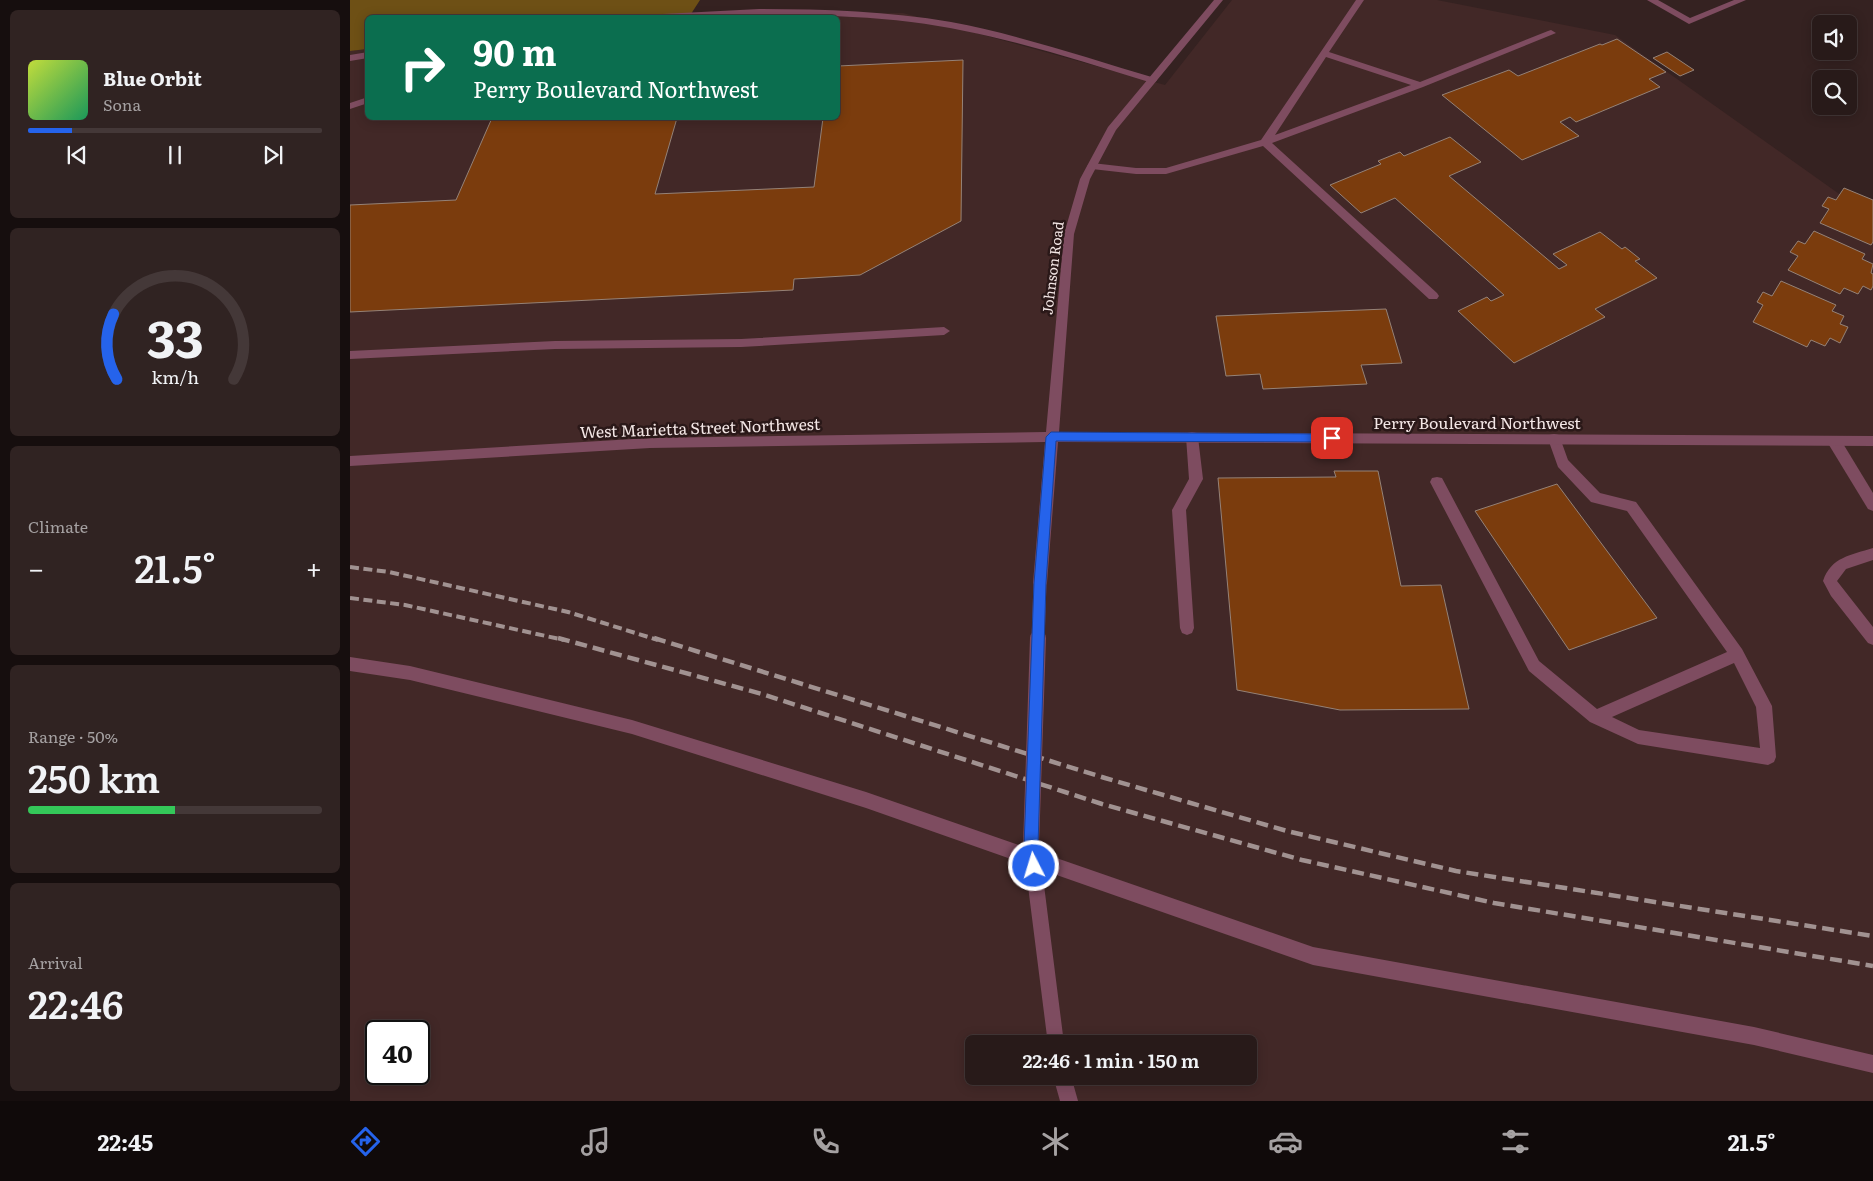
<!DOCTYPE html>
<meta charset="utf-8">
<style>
:root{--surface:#281a19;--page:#302322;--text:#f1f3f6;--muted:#a5a1a2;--line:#443838;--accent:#2563eb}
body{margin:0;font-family:Literata,serif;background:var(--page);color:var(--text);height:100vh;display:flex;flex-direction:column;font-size:19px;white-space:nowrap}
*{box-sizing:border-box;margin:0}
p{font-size:16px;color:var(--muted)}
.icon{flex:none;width:28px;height:28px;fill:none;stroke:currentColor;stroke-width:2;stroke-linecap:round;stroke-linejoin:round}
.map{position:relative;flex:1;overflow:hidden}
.details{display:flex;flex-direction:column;gap:10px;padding:10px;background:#160e0e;width:350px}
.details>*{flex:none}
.guide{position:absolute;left:15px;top:15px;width:475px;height:105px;border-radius:8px;box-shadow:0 2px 12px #0003,0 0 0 1px var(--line);background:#0b6e4f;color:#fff;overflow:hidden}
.buttons{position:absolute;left:1462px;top:15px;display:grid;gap:10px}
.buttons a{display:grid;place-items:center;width:45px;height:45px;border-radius:8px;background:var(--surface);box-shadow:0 2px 12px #0003,0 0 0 1px var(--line);font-size:25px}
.speed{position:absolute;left:15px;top:1020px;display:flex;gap:10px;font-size:25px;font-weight:700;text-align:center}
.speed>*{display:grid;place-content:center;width:65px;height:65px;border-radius:50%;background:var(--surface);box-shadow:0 2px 12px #0003,0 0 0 1px var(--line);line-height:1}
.speed .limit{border:2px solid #111;border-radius:8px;background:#fff;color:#111}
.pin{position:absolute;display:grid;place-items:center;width:42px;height:42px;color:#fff;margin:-21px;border-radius:10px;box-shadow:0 2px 8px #0006}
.me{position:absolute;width:55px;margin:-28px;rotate:355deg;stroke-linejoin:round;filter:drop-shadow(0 0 4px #0008)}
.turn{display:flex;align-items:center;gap:18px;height:105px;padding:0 25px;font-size:22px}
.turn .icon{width:65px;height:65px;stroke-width:2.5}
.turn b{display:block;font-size:35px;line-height:42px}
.big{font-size:38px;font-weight:600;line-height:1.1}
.details .card{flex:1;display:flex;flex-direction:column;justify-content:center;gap:8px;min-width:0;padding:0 18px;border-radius:8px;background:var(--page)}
.details .dial{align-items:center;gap:0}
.dial svg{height:130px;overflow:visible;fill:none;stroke:var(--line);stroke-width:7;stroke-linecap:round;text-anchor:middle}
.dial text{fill:var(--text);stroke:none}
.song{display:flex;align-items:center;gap:15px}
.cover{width:60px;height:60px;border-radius:8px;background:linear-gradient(135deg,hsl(70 70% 55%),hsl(150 70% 35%))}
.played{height:5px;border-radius:2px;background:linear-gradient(90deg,var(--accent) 15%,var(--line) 15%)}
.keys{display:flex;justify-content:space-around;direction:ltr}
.heat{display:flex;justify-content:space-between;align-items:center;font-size:28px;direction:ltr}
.charge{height:8px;border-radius:4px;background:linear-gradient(90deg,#34c759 50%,var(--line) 0)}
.trip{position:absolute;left:615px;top:1035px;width:292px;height:50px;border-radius:8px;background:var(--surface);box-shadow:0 2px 12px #0003,0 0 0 1px var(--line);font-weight:600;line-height:50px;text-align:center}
.tab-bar{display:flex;height:80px;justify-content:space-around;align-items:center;background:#100a0a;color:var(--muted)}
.tab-bar .icon{width:35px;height:35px}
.tab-bar .current{color:var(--accent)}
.tab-bar b{font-size:22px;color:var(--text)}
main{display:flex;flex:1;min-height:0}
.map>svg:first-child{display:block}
.built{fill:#422827;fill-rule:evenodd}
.forest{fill:#6e5015}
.building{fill:#7b3c0d;stroke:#958277}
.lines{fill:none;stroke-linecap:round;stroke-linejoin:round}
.service{fill:#7e4c60;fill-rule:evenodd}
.minor{fill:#7e4c60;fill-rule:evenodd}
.tertiary{fill:#7e4c60;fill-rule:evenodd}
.rail-far1{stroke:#a19291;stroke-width:4;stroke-dasharray:9 4.5;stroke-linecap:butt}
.rail{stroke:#a19291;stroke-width:4.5;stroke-dasharray:12 6;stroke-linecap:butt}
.tertiary-bridge-far1{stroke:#7e4c60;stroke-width:13}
.tertiary-bridge{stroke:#7e4c60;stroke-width:16}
.route{fill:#2563eb;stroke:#184099}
.labels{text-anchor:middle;stroke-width:5;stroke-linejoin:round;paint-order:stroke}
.far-street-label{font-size:14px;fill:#f3e6e5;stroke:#2a1818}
.street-label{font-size:16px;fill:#f3e6e5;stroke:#2a1818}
</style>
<main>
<section class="details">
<div class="card">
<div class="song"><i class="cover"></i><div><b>Blue Orbit</b><p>Sona</p></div></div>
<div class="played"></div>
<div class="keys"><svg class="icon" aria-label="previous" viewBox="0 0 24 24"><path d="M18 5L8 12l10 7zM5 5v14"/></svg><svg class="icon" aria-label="pause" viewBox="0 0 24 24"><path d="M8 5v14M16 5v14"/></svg><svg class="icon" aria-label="next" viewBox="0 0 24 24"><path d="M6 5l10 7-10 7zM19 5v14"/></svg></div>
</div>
<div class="card dial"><svg viewBox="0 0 100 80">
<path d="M14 69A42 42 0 1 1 86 69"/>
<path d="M14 69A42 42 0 0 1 12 29" stroke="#2563eb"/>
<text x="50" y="56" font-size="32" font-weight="700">33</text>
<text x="50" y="72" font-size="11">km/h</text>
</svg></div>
<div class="card"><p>Climate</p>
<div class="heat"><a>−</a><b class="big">21.5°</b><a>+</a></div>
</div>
<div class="card"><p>Range · 50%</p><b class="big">250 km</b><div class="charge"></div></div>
<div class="card"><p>Arrival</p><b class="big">22:46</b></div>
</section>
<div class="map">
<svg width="1523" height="1101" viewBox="0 0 1523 1101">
<rect width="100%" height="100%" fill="#352221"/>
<path class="built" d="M882 0H1087L1265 35 1523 218V1101H0V51L17 49 18 118H488V18L337 17 366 15 553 13 815 85ZM26 1031H69V1074H26ZM624 1044H899V1076H624Z"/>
<polygon class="forest" points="0,0 350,0 339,17 337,17 18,18 17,49 0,51"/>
<g class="building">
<polygon points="1267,39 1316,72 1299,79 1310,87 1226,122 1220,117 1210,122 1229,136 1172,160 1092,95 1159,70 1168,76 1250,44 1252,45"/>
<polygon points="1317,52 1344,70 1330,76 1303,58"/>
<polygon points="613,60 611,221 510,275 444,279 443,290 0,312 0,205 106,200 142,118 327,118 305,194 464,187 473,118 488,118 488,66"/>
<polygon points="1100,137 1131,162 1099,176 1209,269 1217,265 1203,254 1250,232 1272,249 1275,247 1290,259 1285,261 1307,278 1245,309 1255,317 1164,363 1108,311 1137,297 1141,301 1154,295 1045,198 1011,213 980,185 1031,164 1028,161 1050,152 1054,156"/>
<polygon points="1494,188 1523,200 1523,242 1521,245 1470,223 1479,209 1472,206 1478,197 1486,200"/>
<polygon points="1464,231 1515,254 1512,259 1523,264 1521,273 1523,274 1523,286 1521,290 1513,286 1508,294 1494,288 1490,294 1438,270 1448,256 1440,252 1448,241 1455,244"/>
<polygon points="1431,281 1486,305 1482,311 1494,316 1490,324 1498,327 1490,343 1480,338 1475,346 1461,340 1457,347 1403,322 1413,305 1407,302 1413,292 1422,296"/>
<polygon points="1036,309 1052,363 1011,365 1017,384 913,389 910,374 876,376 866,316"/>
<polygon points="984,471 1028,471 1051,586 1091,585 1119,709 990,710 887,690 868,478 986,477"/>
<polygon points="1207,484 1307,618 1219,650 1125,511"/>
</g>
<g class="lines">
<g class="service">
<path d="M1006 0H1014L979 52 1070 82 1198 31 1201 30 1206 33 1073 87 922 143 1087 293 1089 296 1087 299H1079L913 146 816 174H786L742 169 737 166 742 163 786 168H816L911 140ZM976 57 1061 85 925 135Z"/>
<polygon points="18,97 18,103 0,109 0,103"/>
<polygon points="594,327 600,331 594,335 391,347 205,349 0,359 0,351 205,341 391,339"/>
<polygon points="842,432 847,433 848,437 853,479 836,510 844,628 842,633 837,635 832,633 830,628 822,510 839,479 836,437 837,433"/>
<path d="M1204 434 1209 435 1218 460 1250 493 1286 502 1392 649 1422 706 1426 757 1424 762 1418 765 1288 744 1240 722 1179 671 1080 482 1082 478 1087 477 1092 478 1189 661 1247 709 1377 652 1277 511 1241 502 1208 467 1198 439 1199 435ZM1384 663 1406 707 1410 748 1289 730 1262 717Z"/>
<polygon points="1484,436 1489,437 1523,493 1523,511 1518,509 1479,445 1478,441 1479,437"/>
<path d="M1523 548V560L1496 569 1487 581 1523 627V645L1518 643 1481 596 1473 581C1481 557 1501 555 1523 548Z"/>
<polygon points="0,657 60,666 282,720 516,792 963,947 1404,1027 1523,1055 1523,1073 1404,1045 963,965 516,808 282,734 60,680 0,671"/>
</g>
<g class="minor">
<polygon points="1297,0 1308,0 1340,18 1384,0 1396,0 1339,24"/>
<path d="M409 9C473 9 537 11 601 22 670 35 738 58 805 78L807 80 805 82H799C720 58 642 32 561 22 470 10 380 18 289 18L293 15Z"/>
<polygon points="18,52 18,58 0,61 0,55"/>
</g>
<g class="tertiary">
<polygon points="864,0 873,0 766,130 740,179 724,234 709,432 1523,436 1523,446 708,442 697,583 695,587 690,589 685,587 683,583 695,442 300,448 0,466 0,456 300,438 696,432 714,234 730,179 758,127"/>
<polygon points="703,1076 721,1076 728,1101 710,1101"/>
</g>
<g class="rail-far1">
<polyline points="0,567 39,572 218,612 308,640"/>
<polyline points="0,598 55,605 214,640"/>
</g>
<g class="rail">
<polyline points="208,638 412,694 752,804 952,860 1144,903 1523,966"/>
<polyline points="304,638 755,778 937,831 1106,871 1523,936"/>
</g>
<polyline class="tertiary-bridge-far1" points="688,640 690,583"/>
<polyline class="tertiary-bridge" points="688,638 681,846 706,1044"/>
</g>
<polygon class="route" points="701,432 982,434 987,438 982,442 706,441 696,583 688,846 690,866 688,871 684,873 679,871 674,846 684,583 696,437"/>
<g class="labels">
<g class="far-street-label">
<text transform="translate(703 268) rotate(-83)" y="5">Johnson Road</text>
</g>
<g class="street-label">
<text x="1127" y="429">Perry Boulevard Northwest</text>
<text transform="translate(350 428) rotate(-2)" y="6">West Marietta Street Northwest</text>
</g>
</g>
</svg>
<div class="buttons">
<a><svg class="icon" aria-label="sound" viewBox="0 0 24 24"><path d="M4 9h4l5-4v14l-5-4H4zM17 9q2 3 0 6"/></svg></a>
<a><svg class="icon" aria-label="search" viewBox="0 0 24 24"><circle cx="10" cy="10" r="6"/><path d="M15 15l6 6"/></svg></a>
</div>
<div class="speed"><div class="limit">40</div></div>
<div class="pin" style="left:982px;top:438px;background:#d93025"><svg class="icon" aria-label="arrive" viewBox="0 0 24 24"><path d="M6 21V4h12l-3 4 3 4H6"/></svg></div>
<svg class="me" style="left:684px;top:866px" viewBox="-20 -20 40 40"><circle r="17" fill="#2563eb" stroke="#fff" stroke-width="3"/><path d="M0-11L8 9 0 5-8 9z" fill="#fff"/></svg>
<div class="trip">22:46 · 1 min · 150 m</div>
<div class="guide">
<div class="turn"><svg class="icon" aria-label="right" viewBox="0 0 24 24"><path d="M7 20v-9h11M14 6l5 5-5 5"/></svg><div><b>90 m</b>Perry Boulevard Northwest</div></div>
</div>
</div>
</main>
<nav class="tab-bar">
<b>22:45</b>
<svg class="icon current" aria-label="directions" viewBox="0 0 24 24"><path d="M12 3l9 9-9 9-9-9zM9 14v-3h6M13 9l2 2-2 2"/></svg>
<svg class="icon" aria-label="music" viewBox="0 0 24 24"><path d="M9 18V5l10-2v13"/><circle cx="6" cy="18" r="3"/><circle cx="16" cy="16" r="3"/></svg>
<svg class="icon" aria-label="phone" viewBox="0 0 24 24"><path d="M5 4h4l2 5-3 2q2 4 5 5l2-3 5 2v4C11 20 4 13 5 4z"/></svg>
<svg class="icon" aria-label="climate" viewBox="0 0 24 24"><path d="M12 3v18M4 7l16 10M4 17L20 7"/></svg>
<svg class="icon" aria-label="car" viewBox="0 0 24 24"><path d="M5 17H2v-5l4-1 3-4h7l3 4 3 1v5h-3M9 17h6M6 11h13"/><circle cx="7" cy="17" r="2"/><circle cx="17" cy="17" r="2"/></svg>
<svg class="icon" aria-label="filters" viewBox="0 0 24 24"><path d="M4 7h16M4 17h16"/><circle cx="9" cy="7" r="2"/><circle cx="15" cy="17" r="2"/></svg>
<b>21.5°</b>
</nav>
